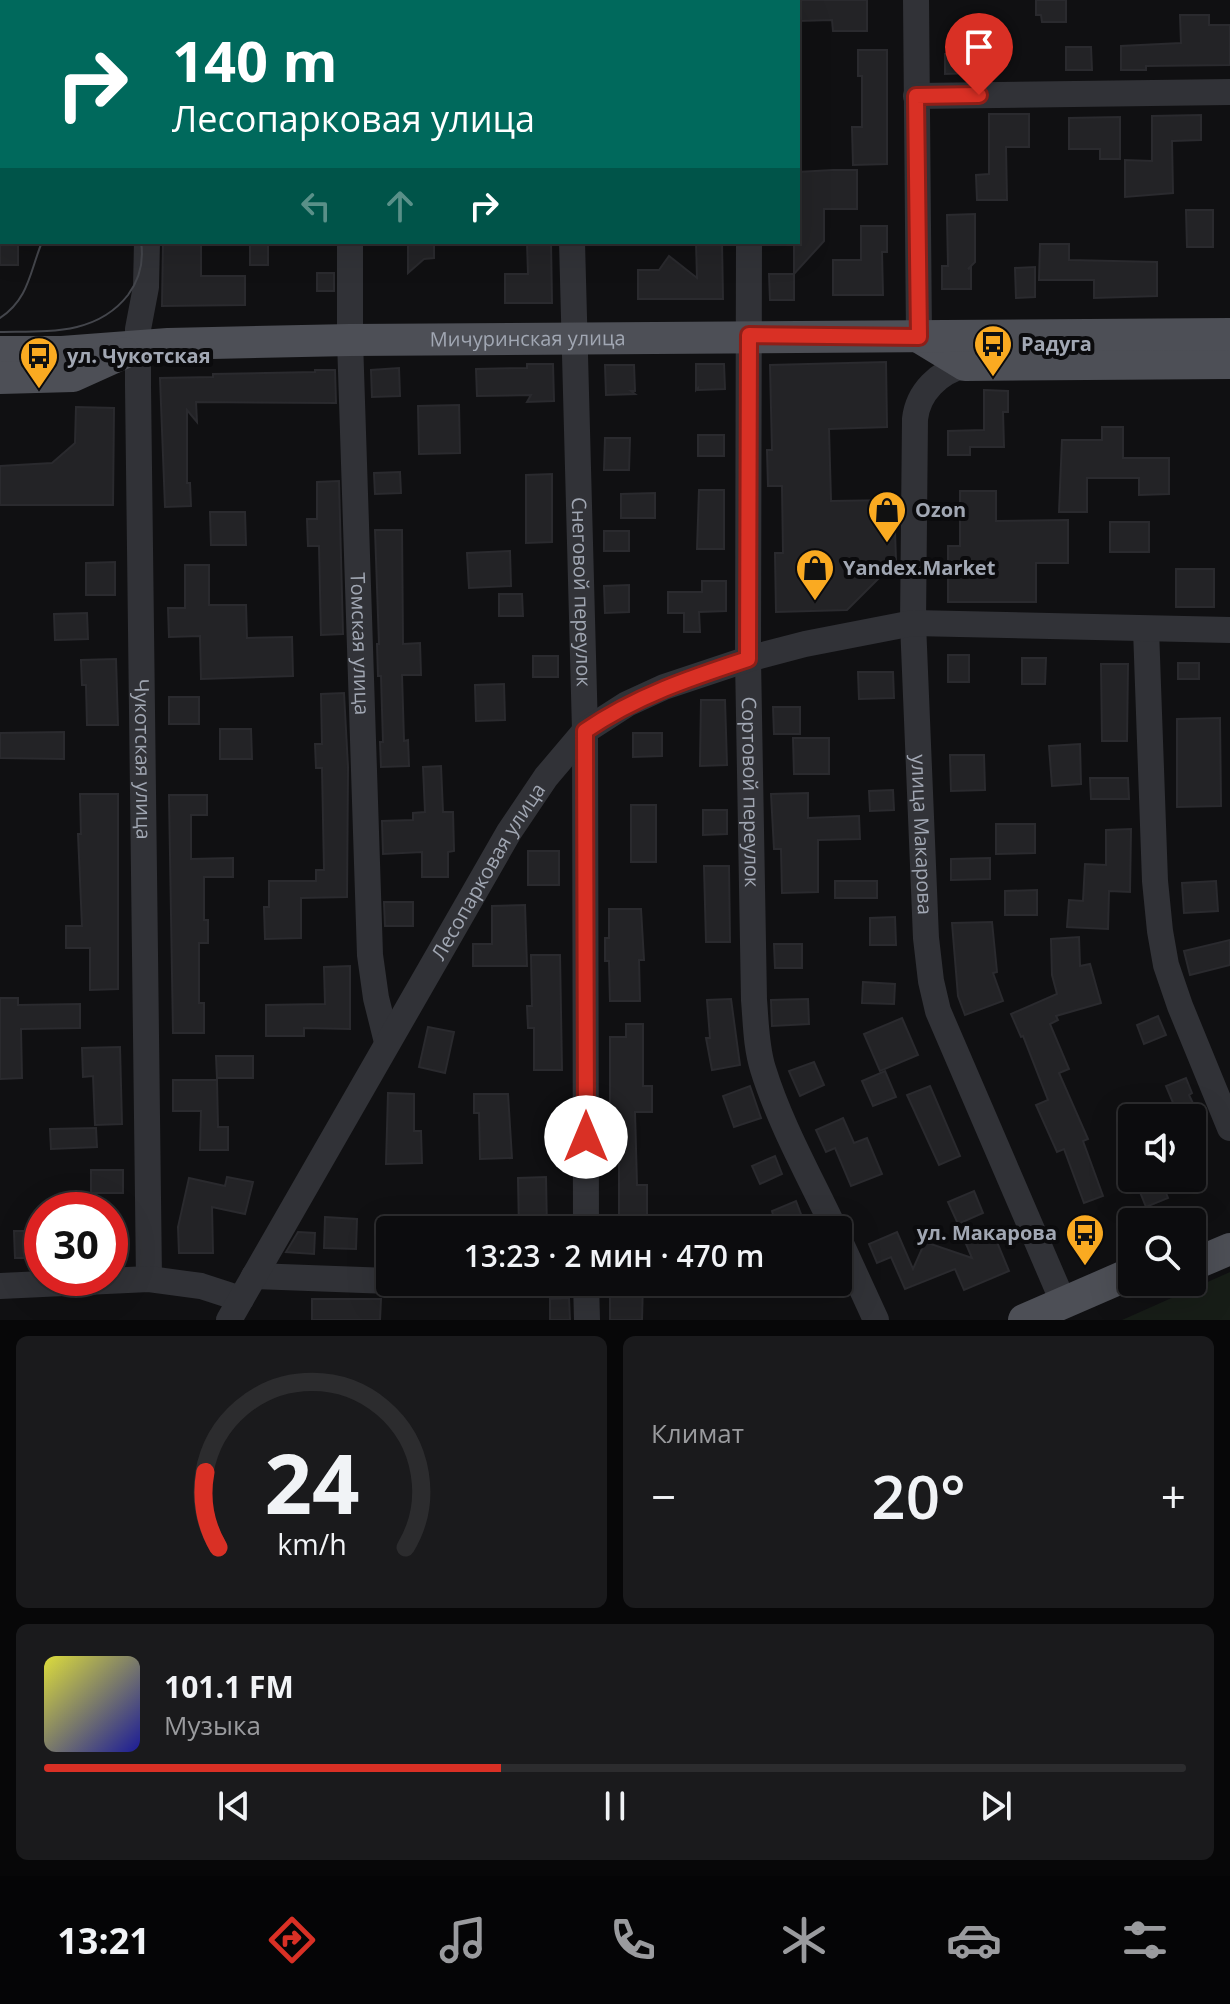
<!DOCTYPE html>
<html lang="ru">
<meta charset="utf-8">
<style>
:root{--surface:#0c0c0e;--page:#1a1a1c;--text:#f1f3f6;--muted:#9a9b9e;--line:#2c2c2e;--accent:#d93025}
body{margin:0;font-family:"Open Sans",sans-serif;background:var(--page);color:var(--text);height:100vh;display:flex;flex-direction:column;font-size:30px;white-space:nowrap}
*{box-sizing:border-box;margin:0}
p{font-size:26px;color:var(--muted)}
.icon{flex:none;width:44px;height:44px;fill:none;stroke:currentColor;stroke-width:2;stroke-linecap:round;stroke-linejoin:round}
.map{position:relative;height:1320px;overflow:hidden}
.drawer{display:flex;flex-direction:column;gap:16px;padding:16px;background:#070708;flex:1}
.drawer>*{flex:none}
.top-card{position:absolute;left:0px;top:0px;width:800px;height:244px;box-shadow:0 8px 32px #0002,0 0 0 2px var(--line);background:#00695c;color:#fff;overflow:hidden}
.buttons{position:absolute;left:1118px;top:1104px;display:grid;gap:16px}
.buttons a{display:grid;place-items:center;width:88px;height:88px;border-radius:8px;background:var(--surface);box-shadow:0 8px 32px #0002,0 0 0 2px var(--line);font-size:40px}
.speed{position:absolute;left:24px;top:1192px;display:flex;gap:16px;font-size:40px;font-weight:700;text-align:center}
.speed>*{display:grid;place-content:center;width:104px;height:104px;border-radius:50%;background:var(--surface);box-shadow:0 8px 32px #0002,0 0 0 2px var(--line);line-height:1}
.speed .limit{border:12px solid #d22;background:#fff;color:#111}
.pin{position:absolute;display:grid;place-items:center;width:68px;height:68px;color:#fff;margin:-82px -34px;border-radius:50% 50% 50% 0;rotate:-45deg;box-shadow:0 0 8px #0007}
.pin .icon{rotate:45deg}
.me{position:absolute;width:88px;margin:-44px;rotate:0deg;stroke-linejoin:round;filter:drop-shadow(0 0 6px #0008)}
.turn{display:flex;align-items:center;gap:28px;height:168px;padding:0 40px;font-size:36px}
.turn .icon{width:104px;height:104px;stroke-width:2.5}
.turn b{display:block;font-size:56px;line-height:68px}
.lanes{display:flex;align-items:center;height:76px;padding:0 40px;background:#0003;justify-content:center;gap:40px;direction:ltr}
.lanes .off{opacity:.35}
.big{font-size:60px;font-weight:600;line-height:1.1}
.drawer .card{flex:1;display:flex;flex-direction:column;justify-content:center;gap:12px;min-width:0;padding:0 28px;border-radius:12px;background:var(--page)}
.drawer .dial{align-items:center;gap:0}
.dial svg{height:208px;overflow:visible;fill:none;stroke:var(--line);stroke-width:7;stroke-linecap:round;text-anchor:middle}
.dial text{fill:var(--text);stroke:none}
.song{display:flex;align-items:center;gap:24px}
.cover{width:96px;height:96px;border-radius:12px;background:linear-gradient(135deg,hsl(60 70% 55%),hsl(240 70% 35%))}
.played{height:8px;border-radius:4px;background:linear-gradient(90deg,var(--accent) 40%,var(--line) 40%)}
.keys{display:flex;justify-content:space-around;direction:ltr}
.heat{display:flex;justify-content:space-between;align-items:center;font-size:44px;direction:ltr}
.drawer .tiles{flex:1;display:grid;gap:16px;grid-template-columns:1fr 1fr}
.card:last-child{grid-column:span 2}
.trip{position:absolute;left:376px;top:1216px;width:476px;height:80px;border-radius:8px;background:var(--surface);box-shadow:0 8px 32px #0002,0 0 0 2px var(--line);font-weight:600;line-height:80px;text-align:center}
.tab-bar{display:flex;height:128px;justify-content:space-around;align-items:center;background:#050506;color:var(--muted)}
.tab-bar .icon{width:56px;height:56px}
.tab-bar .active{color:var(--accent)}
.tab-bar b{font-size:36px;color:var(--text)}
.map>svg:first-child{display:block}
.green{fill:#171d17}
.building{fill:#232326;stroke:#2a2a2e;stroke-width:2}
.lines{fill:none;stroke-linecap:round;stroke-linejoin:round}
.minor{stroke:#313237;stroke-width:26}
.major{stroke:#4d4f56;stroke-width:32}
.tram{stroke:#44464c;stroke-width:2}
.route-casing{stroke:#8d1f18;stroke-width:20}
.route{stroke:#d93025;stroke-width:14}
.labels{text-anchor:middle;stroke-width:8;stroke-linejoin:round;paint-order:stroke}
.street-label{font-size:20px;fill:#a1a7b3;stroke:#0b0b0d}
.poi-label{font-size:20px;font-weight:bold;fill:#a1a7b3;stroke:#0b0b0d;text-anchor:start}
</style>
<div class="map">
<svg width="1230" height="1320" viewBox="0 0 1230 1320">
<rect width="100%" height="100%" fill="#101012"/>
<polygon class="green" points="1230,1272 1230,1320 1122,1320"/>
<g class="building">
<polygon points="798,0 867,0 867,31 833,31 832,20 798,21"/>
<polygon points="1036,0 1066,0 1066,22 1042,22 1041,15 1036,15"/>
<polygon points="1180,15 1209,15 1209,25 1230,25 1230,65 1146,66 1146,70 1121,70 1121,46 1181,43"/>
<polygon points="1066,47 1091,47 1092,70 1066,70"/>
<polygon points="858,50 887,50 887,164 853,165 852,127 862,127 862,76 858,76"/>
<polygon points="945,54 971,54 971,73 945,74"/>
<polygon points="989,114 1029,114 1029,147 1006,147 1007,200 977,200 976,175 989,174"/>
<polygon points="1201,115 1201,140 1172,141 1173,193 1125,197 1125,160 1152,161 1152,116"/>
<polygon points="1120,117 1120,159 1100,159 1100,149 1069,149 1069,118"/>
<polygon points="833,170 857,170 857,209 824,209 824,241 794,274 794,242 798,242 798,172"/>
<polygon points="1186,210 1213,210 1213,247 1187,247"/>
<polygon points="975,214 975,262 968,269 971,268 971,289 942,289 942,266 948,266 947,215"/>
<polygon points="861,226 887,226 887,252 882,252 883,295 833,295 833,260 861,260"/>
<rect x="0" y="242" width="18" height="23"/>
<polygon points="163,242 201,242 201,276 245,276 245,305 162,306"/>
<rect x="250" y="242" width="18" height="23"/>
<polygon points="408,242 434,242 434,258 424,259 408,273"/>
<polygon points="527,242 551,242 552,303 505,303 505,274 528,274"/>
<polygon points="696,242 722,242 723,299 638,299 638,270 659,270 669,256 697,278"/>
<polygon points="1040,244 1069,244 1069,260 1157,262 1157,296 1094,298 1094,280 1039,280"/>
<polygon points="1035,267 1035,297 1016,298 1015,268"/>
<rect x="317" y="273" width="17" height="18"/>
<polygon points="769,274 794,274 794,300 770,300"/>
<polygon points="886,362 887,427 829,429 831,501 894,500 896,561 847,610 776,612 775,553 783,553 782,486 768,486 767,450 772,450 770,365"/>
<polygon points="527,364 553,364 554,401 527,402 531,395 477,396 476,369 527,368"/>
<polygon points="696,364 724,364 725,389 698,390 698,388 696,390"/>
<polygon points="605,365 634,365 635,391 631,391 635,394 606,395"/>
<polygon points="399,368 400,396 372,397 371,370"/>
<polygon points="315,370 335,370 336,403 196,402 197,422 187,410 187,483 190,483 191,506 165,507 160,378 213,377 213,374 315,372"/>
<polygon points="984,390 1008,391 1008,412 1003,412 1004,447 970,447 970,455 948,455 948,431 984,430"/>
<polygon points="459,405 460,453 419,454 418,406"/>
<polygon points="76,407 114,408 113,505 0,505 0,466 52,463 75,443"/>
<polygon points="1102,427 1123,427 1123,458 1169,458 1169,494 1139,495 1139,478 1087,478 1087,512 1059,512 1062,440 1102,440"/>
<rect x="698" y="435" width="26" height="21"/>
<polygon points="605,438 630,438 629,470 604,470"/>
<polygon points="400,472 401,493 375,494 374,473"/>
<polygon points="552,474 552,542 526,543 526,475"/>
<polygon points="339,481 343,634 321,635 319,546 308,546 307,519 317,519 317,482"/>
<polygon points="699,490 724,490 724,549 697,549"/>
<polygon points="960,491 996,491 996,521 1068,520 1068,563 1036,563 1036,602 948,602 948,546 960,546"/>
<polygon points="655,493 655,518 621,518 621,494"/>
<polygon points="210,512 245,512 246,545 211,545"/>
<rect x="1110" y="522" width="39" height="30"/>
<polygon points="375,530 402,530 403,644 420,643 421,675 402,675 404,741 408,740 409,766 381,767 380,742 383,742 381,676 378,676 377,644 379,644"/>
<rect x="604" y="531" width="25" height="20"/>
<polygon points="510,551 511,586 469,588 467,553"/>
<polygon points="115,562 115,595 86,595 86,563"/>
<polygon points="185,565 209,565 209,605 246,605 247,638 292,637 293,676 201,679 200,636 169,637 168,608 185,608"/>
<rect x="1176" y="569" width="38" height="38"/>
<polygon points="702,581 726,581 726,611 699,612 700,632 684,632 684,613 668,613 668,592 702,592"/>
<polygon points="629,585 629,612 605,613 604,586"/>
<polygon points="499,594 522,594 523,616 499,616"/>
<polygon points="87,613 88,639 55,640 54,614"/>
<rect x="948" y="655" width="21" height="27"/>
<rect x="533" y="656" width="25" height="21"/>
<polygon points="1022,658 1046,658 1045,684 1022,684"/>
<polygon points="116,659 118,725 87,725 86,685 82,685 81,660"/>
<rect x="1178" y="663" width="21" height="16"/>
<polygon points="1101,664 1128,664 1127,741 1102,741"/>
<polygon points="858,672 893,672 894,698 859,699"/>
<polygon points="504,684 505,720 476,721 475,685"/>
<polygon points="344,693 348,767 347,897 301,898 301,938 265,939 264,907 269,907 269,881 316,881 316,870 324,870 322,768 316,768 315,744 322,744 321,694"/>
<rect x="169" y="697" width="30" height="27"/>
<polygon points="701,700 725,700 727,765 700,766"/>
<polygon points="773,707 800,707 800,734 774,734"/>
<polygon points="1220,718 1221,806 1177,807 1177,719"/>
<polygon points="220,729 251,729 252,759 220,759"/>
<polygon points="64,732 64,759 0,758 0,733"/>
<polygon points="633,733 662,733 662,756 633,757"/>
<polygon points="793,738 829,738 829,774 794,774"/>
<polygon points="1080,744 1081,784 1052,786 1049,746"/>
<polygon points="950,755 984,755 985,790 951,791"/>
<polygon points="441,766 443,812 453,812 454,851 448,852 448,877 422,877 422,852 383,854 382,821 413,820 413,813 425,812 423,767"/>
<polygon points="1090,778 1128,778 1129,799 1091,799"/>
<polygon points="893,790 894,810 870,811 869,791"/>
<polygon points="808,793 808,818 859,816 860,839 818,840 818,892 782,893 781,849 774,849 771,794"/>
<polygon points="80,794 118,794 118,989 90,990 90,948 66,948 66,926 82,926 78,834 81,834"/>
<polygon points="169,795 207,795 207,815 191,815 191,859 233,858 233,877 204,877 204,920 208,920 208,943 199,943 199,1003 204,1003 204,1033 173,1033"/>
<rect x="631" y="805" width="25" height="57"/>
<polygon points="703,810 727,810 727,834 703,835"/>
<polygon points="996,824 1035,824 1035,853 996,854"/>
<polygon points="1131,829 1130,892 1109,891 1108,929 1067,927 1069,900 1083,901 1085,864 1106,865 1106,830"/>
<rect x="528" y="851" width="31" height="34"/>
<polygon points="990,858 990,879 951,880 951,859"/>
<polygon points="704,866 729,866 730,942 706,942"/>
<rect x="835" y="881" width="42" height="17"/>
<polygon points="1216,881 1218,911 1184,913 1182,883"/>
<polygon points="1037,890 1037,915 1005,915 1005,891"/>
<polygon points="384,902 413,902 413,926 385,926"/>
<polygon points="525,905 527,966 473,966 473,944 492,944 492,906"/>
<polygon points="609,909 641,909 644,960 639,960 640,1001 610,1001 609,961 605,961 605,938 609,938"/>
<polygon points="895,917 896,945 870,945 870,918"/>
<polygon points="992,922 997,972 993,973 1003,1001 965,1015 958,996 952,923"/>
<polygon points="1079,937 1080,966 1090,964 1101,1003 1056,1016 1058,1020 1050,1024 1069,1069 1059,1073 1088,1139 1083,1141 1103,1196 1084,1203 1064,1149 1057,1152 1036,1105 1048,1100 1023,1036 1021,1037 1011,1014 1057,994 1052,975 1051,939"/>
<polygon points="1230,940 1230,965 1190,975 1184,951"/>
<polygon points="774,944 802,944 802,968 775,968"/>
<polygon points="531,955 560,955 562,1070 534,1070 534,1028 528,1028 527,1006 532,1006"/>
<polygon points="350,966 350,1029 304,1028 304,1036 266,1036 266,1005 325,1004 324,967"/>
<polygon points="863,982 895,984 894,1004 862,1003"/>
<polygon points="0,998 18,998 18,1005 80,1004 80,1028 21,1029 22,1078 0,1079"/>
<polygon points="731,999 740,1065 712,1070 706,1038 710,1038 707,1000"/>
<polygon points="808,999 809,1024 772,1026 771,1000"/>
<polygon points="1158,1016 1166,1035 1144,1044 1137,1025"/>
<polygon points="902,1018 918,1055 880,1071 864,1034"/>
<polygon points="626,1024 643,1024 643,1086 652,1086 652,1112 635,1112 637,1185 647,1185 647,1230 619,1230 619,1158 606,1158 606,1130 610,1130 610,1037 626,1037"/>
<polygon points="428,1027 454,1032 445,1073 419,1067"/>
<polygon points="120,1047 122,1124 95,1125 93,1076 83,1077 82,1048"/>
<polygon points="216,1056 253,1056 253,1078 217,1078"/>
<polygon points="814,1062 824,1085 800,1096 789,1071"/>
<polygon points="885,1071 896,1097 873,1106 862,1081"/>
<polygon points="1186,1078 1192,1093 1189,1095 1200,1118 1147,1118 1174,1105 1166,1086"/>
<polygon points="173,1080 217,1080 218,1127 228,1127 228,1150 200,1150 201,1111 173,1111"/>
<polygon points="750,1086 761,1118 734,1127 723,1096"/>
<polygon points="930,1086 960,1156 939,1165 907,1095"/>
<polygon points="388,1093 414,1094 414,1131 421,1131 422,1163 386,1164"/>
<polygon points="474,1094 508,1094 512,1158 480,1159 479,1113 474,1113"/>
<polygon points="843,1118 854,1143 867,1138 882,1174 851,1186 835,1148 826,1152 816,1130"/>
<polygon points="96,1128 97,1147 51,1149 50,1129"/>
<polygon points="775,1156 782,1174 760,1184 752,1166"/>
<rect x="91" y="1170" width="32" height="23"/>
<polygon points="227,1177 253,1182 245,1214 212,1207 213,1253 179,1253 178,1227 189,1178 225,1186"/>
<polygon points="546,1177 547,1230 519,1230 518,1178"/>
<polygon points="1146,1178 1160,1178 1168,1198 1146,1207 1136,1182"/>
<polygon points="974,1191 983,1213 958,1224 948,1202"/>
<polygon points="796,1201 807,1230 777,1230 772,1211"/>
<polygon points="325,1217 357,1219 356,1249 324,1248"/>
<polygon points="14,1231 32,1231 32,1258 15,1258"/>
<polygon points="298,1232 315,1233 314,1254 286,1252"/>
<polygon points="897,1232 913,1269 925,1242 972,1258 961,1232 997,1242 1009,1271 964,1290 955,1269 905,1289 891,1257 877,1263 869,1244"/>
<polygon points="610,1282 643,1282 642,1320 610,1320"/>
<polygon points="569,1298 570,1320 550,1320 550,1299"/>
<polygon points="312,1299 381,1299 380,1320 312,1320"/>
</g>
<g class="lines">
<g class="minor">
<polyline points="123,0 123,2"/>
<polyline points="348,0 348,2"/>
<polyline points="569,0 569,2"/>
<polyline points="748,0 748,2"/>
<polyline points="916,0 919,337"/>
<polyline points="916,96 1230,92"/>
<path id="s1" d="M147 242 146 287 138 329V386L149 1279"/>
<path id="s2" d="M350 242V340L370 955 376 998 387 1042"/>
<path id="s3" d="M572 242 585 731 586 1230"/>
<path id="s4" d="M749 242 748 659 754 1000C756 1023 756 1047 763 1069 780 1124 810 1177 835 1230"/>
<path id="s5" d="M965 365C939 372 918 392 915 419L913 623 926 938 931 981 938 1011 1064 1304"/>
<polyline points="1146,629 1155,881 1160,931 1166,965 1180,1006 1230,1128"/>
<polyline points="838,1237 876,1320"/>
<polyline points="254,1276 390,1281"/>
<polyline points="586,1282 587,1320"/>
<polyline points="0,1286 149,1279 201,1286 241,1299"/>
<path id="s6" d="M229 1320 509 832 546 777 585 731 627 704 664 687 748 659 805 644 913 623 1230 630"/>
</g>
<g class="major">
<polyline points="919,337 965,365 1230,363"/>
<path id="s7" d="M0 352H62L168 344 350 340 1230 334"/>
<polyline points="0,378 73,376 124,353"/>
<polyline points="1192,1265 1230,1249"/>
<polyline points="1024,1320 1132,1273"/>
</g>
<g class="tram">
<path d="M0 318C29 299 30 271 42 242"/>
<path d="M0 332C46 331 96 336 128 295 139 280 144 261 141 242"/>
</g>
</g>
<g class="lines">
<defs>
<path id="route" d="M586 1137 585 731C636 696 690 678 748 659L749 335 919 337 916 96 979 95"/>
</defs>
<use href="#route" class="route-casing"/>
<use href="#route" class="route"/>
</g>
<defs>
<symbol id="bus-pin" viewBox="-11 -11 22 30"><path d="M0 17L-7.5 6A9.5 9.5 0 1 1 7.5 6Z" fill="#faaa21" stroke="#0b0b0d"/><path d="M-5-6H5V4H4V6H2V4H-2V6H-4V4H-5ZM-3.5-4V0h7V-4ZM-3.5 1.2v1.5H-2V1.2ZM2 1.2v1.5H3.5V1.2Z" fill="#111"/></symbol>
<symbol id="shop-pin" viewBox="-11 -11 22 30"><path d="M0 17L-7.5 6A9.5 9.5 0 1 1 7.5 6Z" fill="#faaa21" stroke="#0b0b0d"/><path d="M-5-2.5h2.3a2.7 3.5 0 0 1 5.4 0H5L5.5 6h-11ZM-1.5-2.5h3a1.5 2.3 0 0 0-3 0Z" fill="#111"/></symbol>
</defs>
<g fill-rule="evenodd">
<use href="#bus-pin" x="971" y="322" width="44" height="60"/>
<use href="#bus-pin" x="17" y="334" width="44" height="60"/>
<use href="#shop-pin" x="865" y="488" width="44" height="60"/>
<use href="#shop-pin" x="793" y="546" width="44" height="60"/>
<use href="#bus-pin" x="1063" y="1211" width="44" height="60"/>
</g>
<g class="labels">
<g class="street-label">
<text dy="7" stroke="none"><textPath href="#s7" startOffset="528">Мичуринская улица</textPath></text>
<text dy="7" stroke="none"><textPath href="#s3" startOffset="350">Снеговой переулок</textPath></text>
<text dy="7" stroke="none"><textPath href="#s2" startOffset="402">Томская улица</textPath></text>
<text dy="7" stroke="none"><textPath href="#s1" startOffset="518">Чукотская улица</textPath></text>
<text dy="7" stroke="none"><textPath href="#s4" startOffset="550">Сортовой переулок</textPath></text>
<text dy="7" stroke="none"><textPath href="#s5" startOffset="494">улица Макарова</textPath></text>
<text dy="7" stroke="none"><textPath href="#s6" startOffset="518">Лесопарковая улица</textPath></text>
</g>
<g class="poi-label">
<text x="1021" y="351">Радуга</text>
<text x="67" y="363">ул. Чукотская</text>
<text x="915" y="517">Ozon</text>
<text x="843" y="575">Yandex.Market</text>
<text x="1057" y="1240" text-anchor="end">ул. Макарова</text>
</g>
</g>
</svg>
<div class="buttons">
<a><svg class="icon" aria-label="sound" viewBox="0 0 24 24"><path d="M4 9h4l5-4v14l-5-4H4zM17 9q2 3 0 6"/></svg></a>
<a><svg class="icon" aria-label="search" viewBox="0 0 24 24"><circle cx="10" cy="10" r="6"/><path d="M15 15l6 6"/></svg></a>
</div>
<div class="speed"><div class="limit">30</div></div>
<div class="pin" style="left:979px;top:95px;background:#d93025"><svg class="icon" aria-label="arrive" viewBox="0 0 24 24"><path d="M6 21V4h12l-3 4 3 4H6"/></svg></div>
<svg class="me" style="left:586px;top:1137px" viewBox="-20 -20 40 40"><circle r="19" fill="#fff"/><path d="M0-13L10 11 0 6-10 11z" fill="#d93025"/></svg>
<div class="trip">13:23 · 2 мин · 470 m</div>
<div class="top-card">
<div class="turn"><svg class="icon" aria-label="right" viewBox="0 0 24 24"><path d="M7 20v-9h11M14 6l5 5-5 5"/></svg><div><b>140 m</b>Лесопарковая улица</div></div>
<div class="lanes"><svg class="icon off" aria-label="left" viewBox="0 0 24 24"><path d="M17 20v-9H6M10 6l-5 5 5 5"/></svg><svg class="icon off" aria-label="ahead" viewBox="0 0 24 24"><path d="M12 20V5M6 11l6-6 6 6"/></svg><svg class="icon" aria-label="right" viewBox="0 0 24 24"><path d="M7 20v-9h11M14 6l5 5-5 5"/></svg></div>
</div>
</div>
<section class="drawer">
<div class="tiles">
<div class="card dial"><svg viewBox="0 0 100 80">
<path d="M14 69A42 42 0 1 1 86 69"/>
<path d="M14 69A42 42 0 0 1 9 40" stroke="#d93025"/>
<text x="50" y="56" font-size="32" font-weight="700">24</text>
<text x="50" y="72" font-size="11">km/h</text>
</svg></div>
<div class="card"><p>Климат</p>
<div class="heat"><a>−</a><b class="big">20°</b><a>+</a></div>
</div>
<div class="card">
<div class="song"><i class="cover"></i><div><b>101.1 FM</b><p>Музыка</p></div></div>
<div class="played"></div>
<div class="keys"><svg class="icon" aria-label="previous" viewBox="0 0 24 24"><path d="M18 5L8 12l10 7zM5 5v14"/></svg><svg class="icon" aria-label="pause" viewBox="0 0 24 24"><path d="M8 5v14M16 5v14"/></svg><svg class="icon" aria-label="next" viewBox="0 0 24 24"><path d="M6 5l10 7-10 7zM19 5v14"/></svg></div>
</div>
</div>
</section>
<nav class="tab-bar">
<b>13:21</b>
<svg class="icon active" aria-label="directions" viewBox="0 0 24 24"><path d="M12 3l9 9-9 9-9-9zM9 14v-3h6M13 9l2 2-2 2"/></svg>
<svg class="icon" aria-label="music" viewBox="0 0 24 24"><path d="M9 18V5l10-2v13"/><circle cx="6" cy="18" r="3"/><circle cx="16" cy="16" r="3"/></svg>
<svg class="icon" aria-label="phone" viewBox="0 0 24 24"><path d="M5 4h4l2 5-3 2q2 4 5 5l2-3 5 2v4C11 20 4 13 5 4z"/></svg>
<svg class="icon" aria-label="climate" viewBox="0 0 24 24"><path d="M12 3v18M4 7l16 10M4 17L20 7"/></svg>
<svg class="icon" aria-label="car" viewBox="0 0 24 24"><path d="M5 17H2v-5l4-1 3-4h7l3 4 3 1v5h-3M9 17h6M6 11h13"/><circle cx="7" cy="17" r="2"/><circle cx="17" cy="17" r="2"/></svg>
<svg class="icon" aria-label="filters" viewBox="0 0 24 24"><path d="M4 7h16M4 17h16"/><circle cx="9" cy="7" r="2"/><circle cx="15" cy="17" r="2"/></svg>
</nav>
